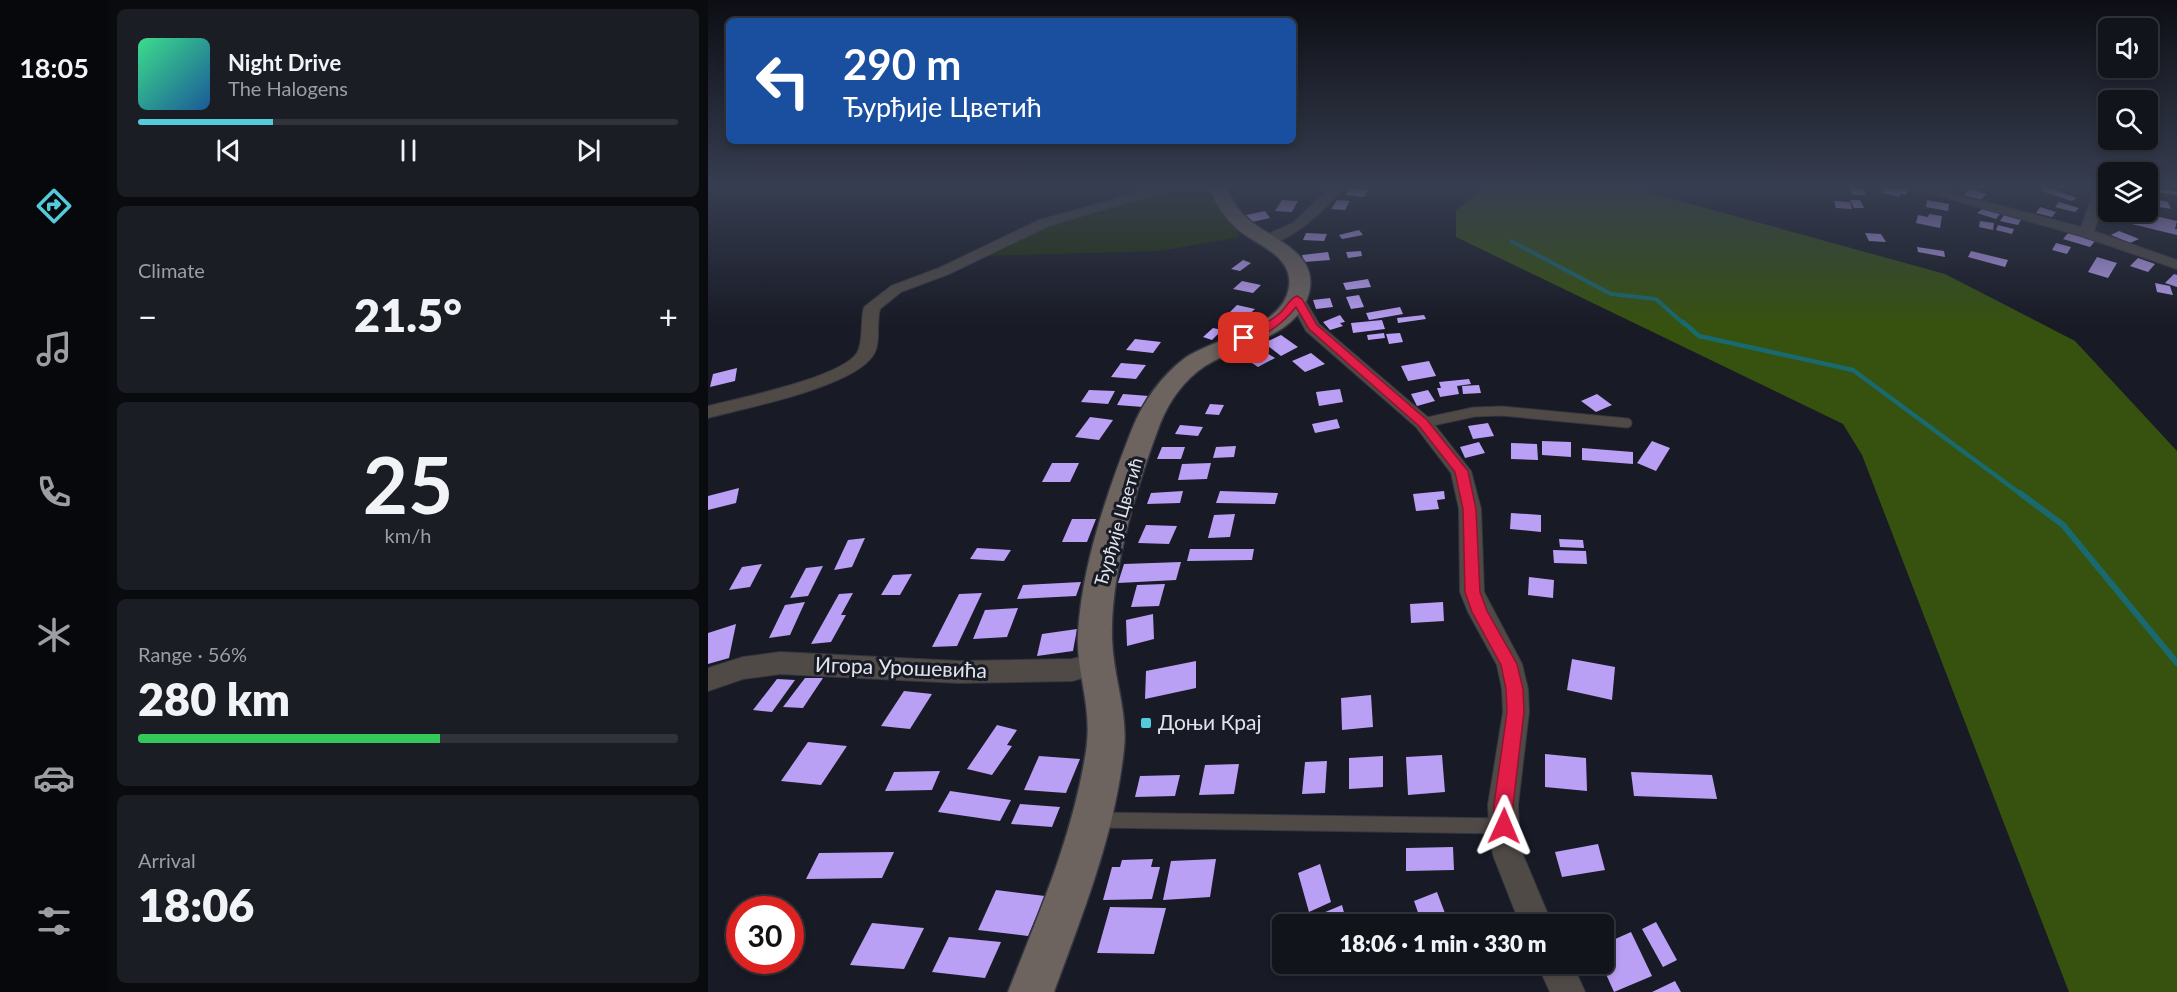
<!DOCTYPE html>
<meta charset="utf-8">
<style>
:root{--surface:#12141c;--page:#1b1d25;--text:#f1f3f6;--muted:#9c9ea3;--line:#31333b;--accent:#53cbdb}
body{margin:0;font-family:Lato,sans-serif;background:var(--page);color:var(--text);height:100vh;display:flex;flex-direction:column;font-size:22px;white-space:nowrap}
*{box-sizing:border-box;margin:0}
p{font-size:20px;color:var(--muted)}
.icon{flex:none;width:33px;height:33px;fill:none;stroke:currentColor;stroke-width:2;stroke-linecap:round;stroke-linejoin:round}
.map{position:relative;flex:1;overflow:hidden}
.details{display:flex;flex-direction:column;gap:9px;padding:9px;background:#0a0b0f;width:600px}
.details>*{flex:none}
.banner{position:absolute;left:18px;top:18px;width:570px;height:126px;border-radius:9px;box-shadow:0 3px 9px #0003,0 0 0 2px var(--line);background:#1a4fa0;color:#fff;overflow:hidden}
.controls{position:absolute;left:1390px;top:18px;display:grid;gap:12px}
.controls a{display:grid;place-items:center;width:60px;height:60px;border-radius:9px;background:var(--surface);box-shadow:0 3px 9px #0003,0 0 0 2px var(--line);font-size:30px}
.speed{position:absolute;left:18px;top:896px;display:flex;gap:12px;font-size:30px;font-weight:700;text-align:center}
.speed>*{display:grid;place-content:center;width:78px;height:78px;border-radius:50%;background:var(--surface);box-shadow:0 3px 9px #0003,0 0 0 2px var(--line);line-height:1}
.speed .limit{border:9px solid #d22;background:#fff;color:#111}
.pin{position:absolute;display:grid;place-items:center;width:51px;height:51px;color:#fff;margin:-26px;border-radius:12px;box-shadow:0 3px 9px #0006}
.me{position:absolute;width:66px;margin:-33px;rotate:1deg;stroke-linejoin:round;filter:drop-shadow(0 0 4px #0008)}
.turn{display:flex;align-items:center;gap:21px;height:126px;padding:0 18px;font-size:27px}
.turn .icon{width:78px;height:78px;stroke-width:2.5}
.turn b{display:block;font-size:42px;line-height:51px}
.big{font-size:45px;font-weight:800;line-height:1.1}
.details .card{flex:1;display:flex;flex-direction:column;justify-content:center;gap:9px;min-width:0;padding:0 21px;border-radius:9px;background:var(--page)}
.details .dial{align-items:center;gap:0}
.dial b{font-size:78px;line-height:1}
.song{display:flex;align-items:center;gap:18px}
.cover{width:72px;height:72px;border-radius:9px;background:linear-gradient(135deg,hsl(150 70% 55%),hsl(210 70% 35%))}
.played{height:6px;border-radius:3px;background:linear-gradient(90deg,var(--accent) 25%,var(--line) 25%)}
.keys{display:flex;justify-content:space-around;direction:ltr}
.heat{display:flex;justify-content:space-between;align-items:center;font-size:33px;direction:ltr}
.charge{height:9px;border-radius:4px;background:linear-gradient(90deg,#34c759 56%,var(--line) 0)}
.trip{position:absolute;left:564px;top:914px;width:342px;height:60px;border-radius:9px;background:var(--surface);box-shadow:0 3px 9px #0003,0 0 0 2px var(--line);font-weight:800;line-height:60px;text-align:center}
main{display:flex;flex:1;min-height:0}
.tab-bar{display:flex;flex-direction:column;width:108px;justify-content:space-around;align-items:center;background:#07080b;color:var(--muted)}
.tab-bar .icon{width:42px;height:42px}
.tab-bar .active{color:var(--accent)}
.tab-bar b{font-size:27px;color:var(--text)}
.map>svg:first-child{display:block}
.green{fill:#213306}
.forest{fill:#36520e}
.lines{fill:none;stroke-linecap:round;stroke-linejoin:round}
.stream-far2{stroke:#19696e;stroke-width:4}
.stream-far1{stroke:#19696e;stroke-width:4.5}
.stream{stroke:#19696e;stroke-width:6}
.building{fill:#baa0f5}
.lane-far1-casing{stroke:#343641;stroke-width:11}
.lane-casing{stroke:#343641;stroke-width:17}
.street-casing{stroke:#343641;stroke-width:2}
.secondary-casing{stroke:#343641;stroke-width:3}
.lane-far1{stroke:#504a47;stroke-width:9}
.lane{stroke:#504a47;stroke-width:15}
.street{fill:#504a47;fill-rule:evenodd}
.secondary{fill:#6d645f;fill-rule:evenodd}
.route{fill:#e11d48;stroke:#92132f;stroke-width:1.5}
.poi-dot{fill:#53cbdb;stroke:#181a25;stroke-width:2}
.labels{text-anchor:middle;stroke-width:6;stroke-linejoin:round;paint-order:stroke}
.street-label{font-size:18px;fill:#e2e4ec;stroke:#181a25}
.near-street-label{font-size:21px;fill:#e2e4ec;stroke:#181a25}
.near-poi-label{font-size:21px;fill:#e2e4ec;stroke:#181a25;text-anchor:start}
</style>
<main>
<nav class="tab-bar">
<b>18:05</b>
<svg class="icon active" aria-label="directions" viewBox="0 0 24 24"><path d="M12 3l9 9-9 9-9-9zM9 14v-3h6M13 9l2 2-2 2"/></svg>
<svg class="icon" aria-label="music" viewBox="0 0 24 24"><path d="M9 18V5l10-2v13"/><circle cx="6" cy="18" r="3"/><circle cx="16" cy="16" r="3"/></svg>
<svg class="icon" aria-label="phone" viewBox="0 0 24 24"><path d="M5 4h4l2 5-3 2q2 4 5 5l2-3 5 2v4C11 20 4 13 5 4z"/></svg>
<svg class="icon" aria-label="climate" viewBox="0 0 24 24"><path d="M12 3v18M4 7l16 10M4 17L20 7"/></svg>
<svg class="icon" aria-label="car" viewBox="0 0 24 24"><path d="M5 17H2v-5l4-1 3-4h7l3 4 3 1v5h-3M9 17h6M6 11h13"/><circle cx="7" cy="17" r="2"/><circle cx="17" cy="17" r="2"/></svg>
<svg class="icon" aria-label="filters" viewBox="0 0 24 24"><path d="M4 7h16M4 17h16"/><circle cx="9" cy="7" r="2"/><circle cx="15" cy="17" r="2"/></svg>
</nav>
<section class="details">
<div class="card">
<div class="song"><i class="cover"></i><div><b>Night Drive</b><p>The Halogens</p></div></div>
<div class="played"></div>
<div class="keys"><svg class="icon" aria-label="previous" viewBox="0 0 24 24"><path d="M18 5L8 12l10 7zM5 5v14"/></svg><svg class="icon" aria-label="pause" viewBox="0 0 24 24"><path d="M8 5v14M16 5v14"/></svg><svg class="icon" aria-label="next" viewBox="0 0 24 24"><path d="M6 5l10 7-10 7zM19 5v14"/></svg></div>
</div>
<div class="card"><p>Climate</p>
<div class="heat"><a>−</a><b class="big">21.5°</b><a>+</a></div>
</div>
<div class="card dial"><b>25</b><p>km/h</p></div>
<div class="card"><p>Range · 56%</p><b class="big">280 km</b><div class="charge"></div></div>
<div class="card"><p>Arrival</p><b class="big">18:06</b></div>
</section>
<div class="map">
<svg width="1469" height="992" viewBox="0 0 1469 992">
<rect width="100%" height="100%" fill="#181a25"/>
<polygon class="green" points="473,188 499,188 532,237 452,251 274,256 346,223"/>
<polygon class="forest" points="777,188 925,188 1237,274 1367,341 1469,451 1469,992 1361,992 1154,455 1135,424 748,237 748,210"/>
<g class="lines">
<polyline class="stream-far2" points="803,241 903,294 948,299 976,324"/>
<polyline class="stream-far1" points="975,322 991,336 1145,370 1314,495"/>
<polyline class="stream" points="1312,493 1355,525 1469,663"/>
</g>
<g class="building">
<polygon points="642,188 643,188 660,190 656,197 637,195"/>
<polygon points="1141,188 1154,188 1158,195 1145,195"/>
<polygon points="1176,188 1201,188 1198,195 1192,194 1191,197 1174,193"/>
<polygon points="1336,188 1341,188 1369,198 1364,201 1333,191"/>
<polygon points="1447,188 1469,192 1469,195 1448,192"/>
<polygon points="1263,189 1279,194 1271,201 1254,196"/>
<polygon points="1440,198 1460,202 1463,209 1440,205"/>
<polygon points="574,200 590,201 584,212 567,211"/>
<polygon points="629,200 642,201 637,210 623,209"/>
<polygon points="1142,200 1152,200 1156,208 1146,208"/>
<polygon points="1219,200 1241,204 1240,211 1218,207"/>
<polygon points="1126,201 1142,202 1144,209 1128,208"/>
<polygon points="1351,202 1371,208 1367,212 1347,207"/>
<polygon points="1332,207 1348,212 1344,217 1328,213"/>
<polygon points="1274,209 1292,214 1288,219 1269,213"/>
<polygon points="557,211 562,218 539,223 534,216"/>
<polygon points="1409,212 1431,212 1469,221 1467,229 1469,229 1469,235 1403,219"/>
<polygon points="1221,214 1234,216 1232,228 1208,223 1210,215 1220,217"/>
<polygon points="1296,215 1313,220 1310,225 1292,221"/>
<polygon points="1272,221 1286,223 1285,230 1271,227"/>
<polygon points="1290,225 1306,229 1304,234 1288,230"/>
<polygon points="651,230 655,235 634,239 631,235"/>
<polygon points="1411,231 1431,239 1422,243 1403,235"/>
<polygon points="1361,232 1388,240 1382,247 1355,239"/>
<polygon points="598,233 619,234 616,241 595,240"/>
<polygon points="1157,233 1173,234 1178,242 1161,241"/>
<polygon points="1348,243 1363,247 1359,254 1344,250"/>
<polygon points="1209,247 1236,251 1237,257 1210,252"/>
<polygon points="653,251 654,256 640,258 638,252"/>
<polygon points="1263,251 1300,260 1297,267 1260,257"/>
<polygon points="620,252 622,260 596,262 594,255"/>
<polygon points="1389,257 1409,263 1400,278 1380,272"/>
<polygon points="1430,258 1447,264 1440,272 1422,266"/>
<polygon points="535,260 543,263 532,271 523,269"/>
<polygon points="1466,274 1469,275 1469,287 1457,283"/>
<polygon points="660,279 663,287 638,290 635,283"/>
<polygon points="534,281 553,285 545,293 525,289"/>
<polygon points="1447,283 1462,286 1465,295 1449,292"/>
<polygon points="651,295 656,307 643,309 638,297"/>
<polygon points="622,298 625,307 608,309 605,300"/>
<polygon points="529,305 547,309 538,317 521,313"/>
<polygon points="692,307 695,314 661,320 658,313"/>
<polygon points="632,315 637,322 632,323 635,326 622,330 615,322"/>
<polygon points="716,315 718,319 690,323 689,318"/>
<polygon points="674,320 677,329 645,333 643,323"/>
<polygon points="505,328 514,330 504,340 495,337"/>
<polygon points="676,333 677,338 660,340 659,335"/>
<polygon points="692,333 695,342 681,344 678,334"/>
<polygon points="573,335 590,347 573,356 556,343"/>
<polygon points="427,339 453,342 445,353 418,350"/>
<polygon points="543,343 567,358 550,367 526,351"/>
<polygon points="603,353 617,364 597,372 584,361"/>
<polygon points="721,361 728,376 700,381 693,366"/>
<polygon points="413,363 438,365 428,379 403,377"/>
<polygon points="29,368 27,381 2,387 5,374"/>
<polygon points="761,379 763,384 749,386 751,394 732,397 729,388 733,388 731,382"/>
<polygon points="771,385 773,393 755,394 754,386"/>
<polygon points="632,389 635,402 611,406 608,392"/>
<polygon points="381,390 407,391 400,404 373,402"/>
<polygon points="720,390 727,401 709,406 703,394"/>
<polygon points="415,394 441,396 435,407 409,405"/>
<polygon points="889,394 904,405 888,412 873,401"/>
<polygon points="502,404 516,405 511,415 497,414"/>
<polygon points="382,417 405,420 391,440 367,437"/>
<polygon points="629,419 632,428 607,433 604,424"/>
<polygon points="780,423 786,436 765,439 760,426"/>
<polygon points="472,425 495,427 490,436 467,434"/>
<polygon points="834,441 863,442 863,457 834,455"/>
<polygon points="944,441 962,448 948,471 929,463"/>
<polygon points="771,442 777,453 757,458 752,447"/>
<polygon points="803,443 829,444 830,460 803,459"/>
<polygon points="528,446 526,457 505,458 508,447"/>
<polygon points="454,447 477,447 473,459 449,459"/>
<polygon points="874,448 925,452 925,464 874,460"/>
<polygon points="344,463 371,463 362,482 334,482"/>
<polygon points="503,463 499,479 470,480 474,464"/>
<polygon points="31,488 28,503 0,510 0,496"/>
<polygon points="475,491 472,503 439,504 443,493"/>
<polygon points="512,491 570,493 567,504 508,503"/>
<polygon points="736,491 737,499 729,500 731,509 708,511 705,494"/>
<polygon points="803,513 833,515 833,532 802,529"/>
<polygon points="527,514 522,537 500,538 506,515"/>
<polygon points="364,519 388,519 379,542 354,542"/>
<polygon points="438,525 469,526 461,544 430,543"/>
<polygon points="157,538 144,567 126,570 140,540"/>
<polygon points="851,539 875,540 876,548 852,547"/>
<polygon points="269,548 303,550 296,561 262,559"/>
<polygon points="482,549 546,549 544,560 479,561"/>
<polygon points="845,550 878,551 879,564 846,563"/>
<polygon points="473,562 468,580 410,583 416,564"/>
<polygon points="54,564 42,587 21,590 34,567"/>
<polygon points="115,566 100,596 82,598 98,568"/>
<polygon points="204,574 192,595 173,595 185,575"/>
<polygon points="821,577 846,580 845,598 820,595"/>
<polygon points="373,582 368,596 309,599 315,585"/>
<polygon points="457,584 451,606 423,607 429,585"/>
<polygon points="145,593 133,615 138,615 123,642 103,644 131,594"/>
<polygon points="274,593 249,646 224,647 251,594"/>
<polygon points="97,602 82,635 61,638 77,605"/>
<polygon points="735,602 736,621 703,623 702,604"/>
<polygon points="310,608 299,637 265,639 277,610"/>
<polygon points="445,614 446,639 419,646 418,620"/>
<polygon points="28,624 21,658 0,664 0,633"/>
<polygon points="369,629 365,651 329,656 334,634"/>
<polygon points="864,659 907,667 904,700 859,690"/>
<polygon points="488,661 488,688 437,699 438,671"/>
<polygon points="97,678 115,678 95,708 75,707"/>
<polygon points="69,679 87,680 64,712 45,710"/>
<polygon points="196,691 224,694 202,729 173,726"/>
<polygon points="663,695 665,727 634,730 633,698"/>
<polygon points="289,725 309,730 299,745 304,746 284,775 259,769"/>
<polygon points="100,742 139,746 113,785 73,781"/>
<polygon points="837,754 878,758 879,791 837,787"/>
<polygon points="734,755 737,792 700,795 698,757"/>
<polygon points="331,756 372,759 358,793 316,790"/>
<polygon points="675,756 675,787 641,789 641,758"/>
<polygon points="619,761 617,793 594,794 597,762"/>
<polygon points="531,764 526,794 491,795 497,765"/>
<polygon points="232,771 224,790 177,791 186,772"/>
<polygon points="923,772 1004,775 1009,799 926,796"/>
<polygon points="472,775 467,796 427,797 432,776"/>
<polygon points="242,791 303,800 292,821 230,812"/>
<polygon points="312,804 352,807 344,827 303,824"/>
<polygon points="890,844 897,870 854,877 847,852"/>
<polygon points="745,847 746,870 698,871 698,848"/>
<polygon points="186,852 174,878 98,879 111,853"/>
<polygon points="445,859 443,867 452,867 444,899 395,900 404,867 412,867 414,860"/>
<polygon points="508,859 502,897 455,900 463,861"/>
<polygon points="612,864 623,902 601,912 590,873"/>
<polygon points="288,890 337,896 320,936 270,930"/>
<polygon points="729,892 741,924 714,924 706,901"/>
<polygon points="634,905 639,924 604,924 603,918"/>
<polygon points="402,907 458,908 446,954 389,953"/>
<polygon points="948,922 969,960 955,967 934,929"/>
<polygon points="164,923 216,928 196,969 142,965"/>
<polygon points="923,932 944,976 906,992 893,963 896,963 896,944"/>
<polygon points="241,937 293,942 277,978 224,972"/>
<polygon points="967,981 973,992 944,992"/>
</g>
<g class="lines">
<defs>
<polyline id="lane-far1" points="715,423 766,412 794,411 919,423"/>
<polyline id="lane" points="390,820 794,826"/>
<g id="street">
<path d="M447 188H469L341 226 241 274 193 292 172 309C168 323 173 342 166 354 147 387 37 408 0 418V406C31 398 132 378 149 353 156 341 152 321 156 307L183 286 231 268 331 220Z"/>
<path d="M621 188H635C621 206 578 249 553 243L551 240 553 237 585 223Z"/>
<polygon points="1203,188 1226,188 1373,227 1384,197 1385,188 1397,188 1398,197 1386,231 1469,260 1469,269 1373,236"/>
<polygon points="588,293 594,295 611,324 722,419 763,471 773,509 776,592 814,664 820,689 821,712 810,805 811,826 815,855 844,924 812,924 785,855 781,826 780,805 795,712 794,689 789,665 760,612 752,592 751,509 743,473 708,427 598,331 580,298"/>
<polygon points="72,652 251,661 364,659 388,653 397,656 401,664 397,672 364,681 251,683 72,674 35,679 0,691 0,668 35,657"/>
<polygon points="829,963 864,963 877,992 842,992"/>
</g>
<path id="secondary" d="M501 188H518C524 199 530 211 540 219 561 238 607 250 602 288 594 337 531 344 497 366 476 380 461 401 452 424 429 485 402 574 404 638 405 677 420 711 416 749 407 834 375 913 346 992H300C331 913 365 835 378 751 385 707 368 674 370 634 374 564 399 493 424 429 435 402 453 376 477 358 507 337 576 329 581 286 585 254 546 245 527 227 516 217 507 202 501 188Z"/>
</defs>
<use href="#lane-far1" class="lane-far1-casing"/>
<use href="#lane" class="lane-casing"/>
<use href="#street" class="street-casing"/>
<use href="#secondary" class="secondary-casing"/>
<use href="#lane-far1" class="lane-far1"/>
<use href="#lane" class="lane"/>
<use href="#street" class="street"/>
<use href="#secondary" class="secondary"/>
</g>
<linearGradient id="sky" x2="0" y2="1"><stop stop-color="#0d0e14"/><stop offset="0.57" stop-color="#373e51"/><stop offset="1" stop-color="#373e51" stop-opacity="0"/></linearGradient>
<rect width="1469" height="327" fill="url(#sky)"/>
<path class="route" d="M589 296 594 299 609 325 719 420 760 471 768 509 772 592 779 611 809 664 815 689 816 712 805 805V826L803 833 796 836 789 833 786 826V805L799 712 798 689 793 665 764 612 757 592 755 509 747 472 711 426 601 329 588 307C577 321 552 343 532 340V335C546 329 561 323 572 313 578 308 581 299 589 296Z"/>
<rect class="poi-dot" x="432" y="717" width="12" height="12" rx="3"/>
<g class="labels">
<g class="street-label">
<text transform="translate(411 522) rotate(-74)" y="6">Ђурђије Цветић</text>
</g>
<g class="near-street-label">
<text transform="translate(193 668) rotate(2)" y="7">Игора Урошевића</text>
</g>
<g class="near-poi-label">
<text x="450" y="730">Доњи Крај</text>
</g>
</g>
</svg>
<div class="controls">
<a><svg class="icon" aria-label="sound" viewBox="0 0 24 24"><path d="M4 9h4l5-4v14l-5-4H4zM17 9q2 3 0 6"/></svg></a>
<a><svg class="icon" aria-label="search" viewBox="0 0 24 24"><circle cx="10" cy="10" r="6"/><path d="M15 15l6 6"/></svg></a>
<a><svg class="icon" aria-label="layers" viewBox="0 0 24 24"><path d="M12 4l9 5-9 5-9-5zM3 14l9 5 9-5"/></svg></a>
</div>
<div class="speed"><div class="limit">30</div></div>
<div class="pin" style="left:536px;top:338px;background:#d93025"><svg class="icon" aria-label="arrive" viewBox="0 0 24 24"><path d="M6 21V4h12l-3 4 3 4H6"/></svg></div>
<svg class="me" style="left:796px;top:826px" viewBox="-20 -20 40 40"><path d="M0-17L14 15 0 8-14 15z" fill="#e11d48" stroke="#fff" stroke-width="4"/></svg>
<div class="trip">18:06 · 1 min · 330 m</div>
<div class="banner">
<div class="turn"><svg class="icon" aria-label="left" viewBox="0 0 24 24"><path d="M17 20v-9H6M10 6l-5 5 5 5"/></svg><div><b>290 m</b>Ђурђије Цветић</div></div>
</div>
</div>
</main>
